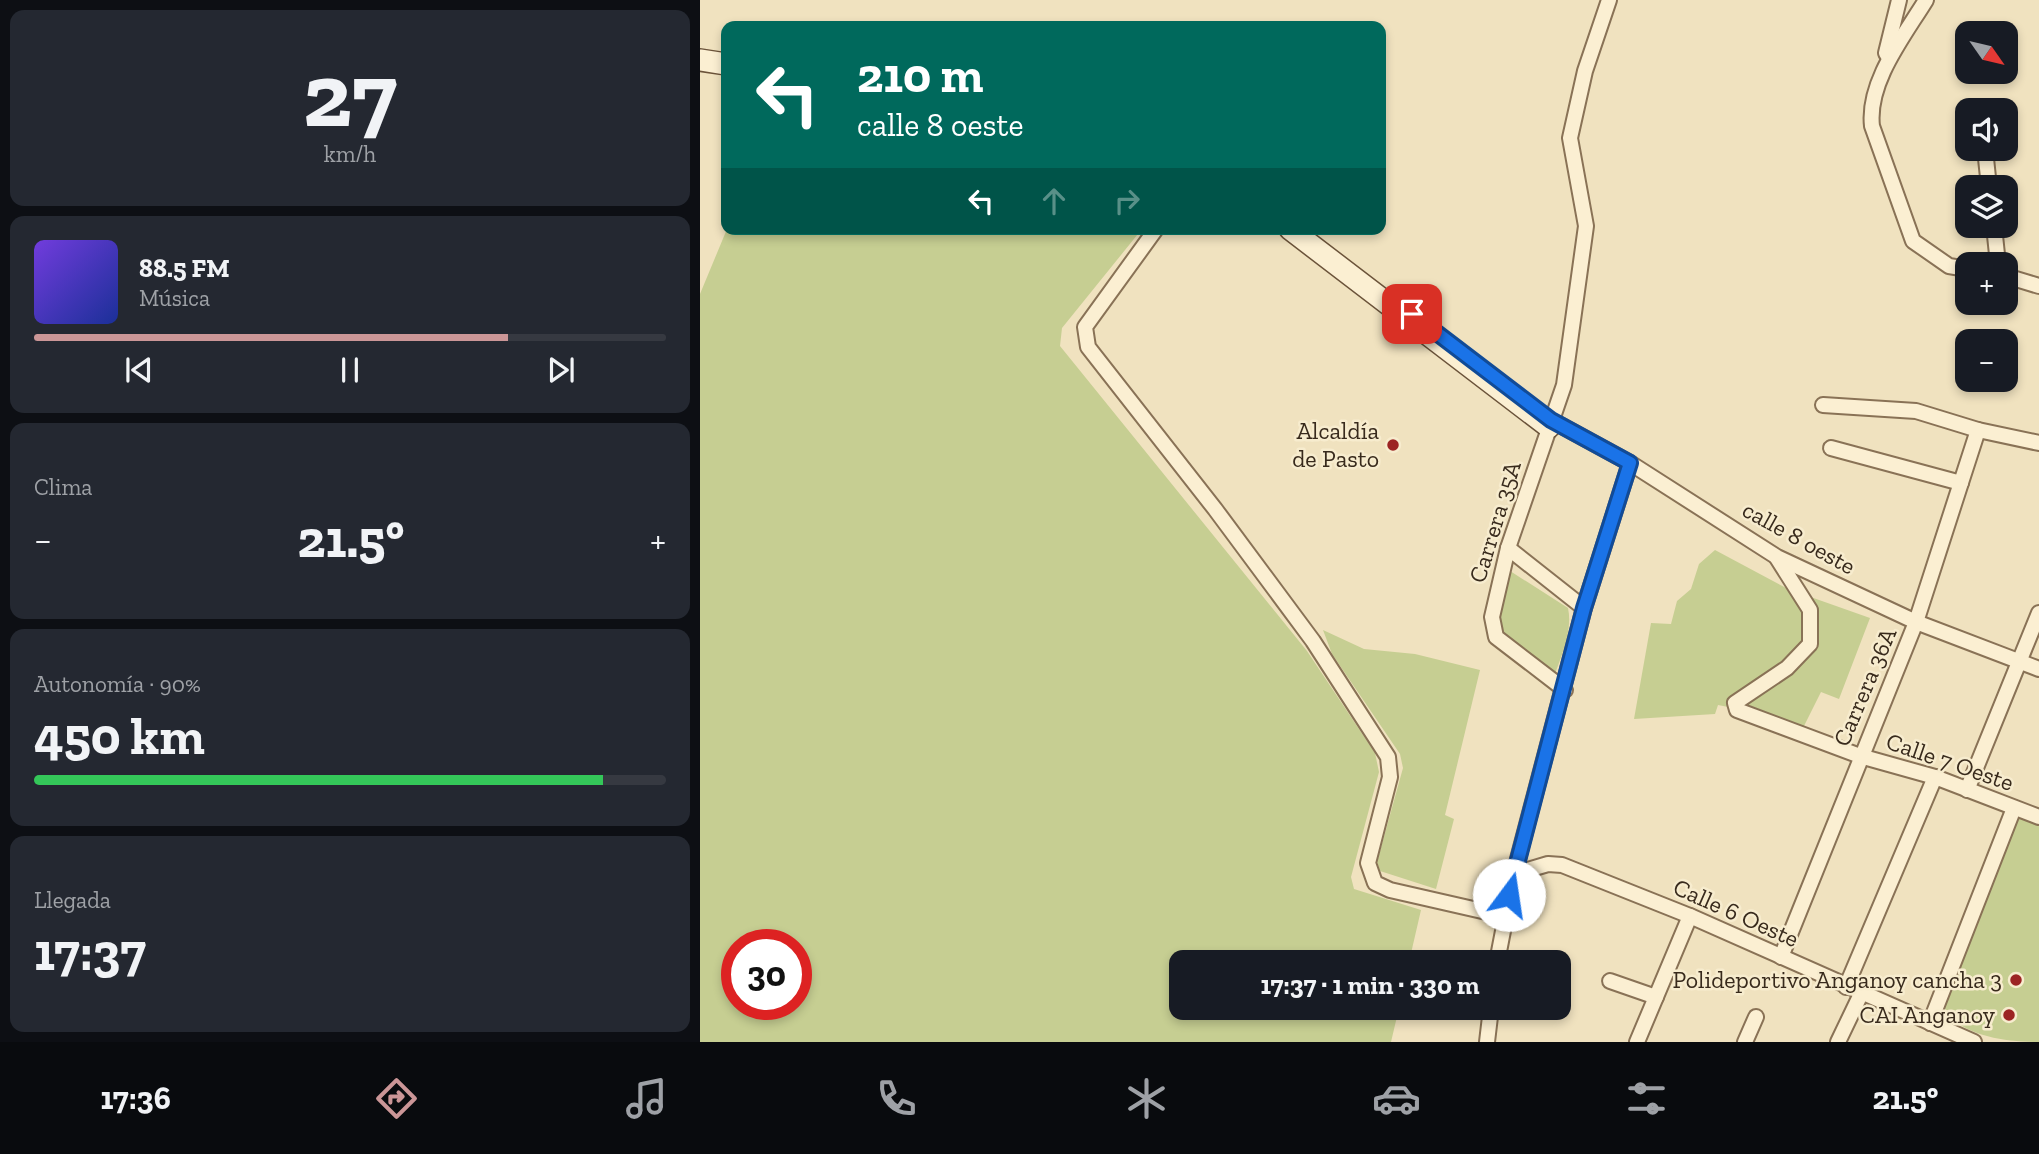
<!DOCTYPE html>
<html lang="es">
<meta charset="utf-8">
<style>
:root{--surface:#171b24;--page:#242831;--text:#f1f3f6;--muted:#9ea1a6;--line:#363941;--accent:#cb9697}
body{margin:0;font-family:"Zilla Slab",serif;background:var(--page);color:var(--text);height:100vh;display:flex;flex-direction:column;font-size:26px;white-space:nowrap}
*{box-sizing:border-box;margin:0}
p{font-size:23px;color:var(--muted)}
.icon{flex:none;width:38px;height:38px;fill:none;stroke:currentColor;stroke-width:2;stroke-linecap:round;stroke-linejoin:round}
.map{position:relative;flex:1;overflow:hidden}
.drawer{display:flex;flex-direction:column;gap:10px;padding:10px;background:#0d0f14;width:700px}
.drawer>*{flex:none}
.hud{position:absolute;left:21px;top:21px;width:665px;height:214px;border-radius:14px;box-shadow:0 4px 10px #0003;background:#00695c;color:#fff;overflow:hidden}
.needle{width:46px;rotate:124deg}
.tools{position:absolute;left:1255px;top:21px;display:grid;gap:14px}
.tools a{display:grid;place-items:center;width:63px;height:63px;border-radius:14px;background:var(--surface);box-shadow:0 4px 10px #0003;font-size:35px}
.speed{position:absolute;left:21px;top:929px;display:flex;gap:14px;font-size:35px;font-weight:700;text-align:center}
.speed>*{display:grid;place-content:center;width:91px;height:91px;border-radius:50%;background:var(--surface);box-shadow:0 4px 10px #0003;line-height:1}
.speed .limit{border:10px solid #d22;background:#fff;color:#111}
.pin{position:absolute;display:grid;place-items:center;width:60px;height:60px;color:#fff;margin:-30px;border-radius:14px;box-shadow:0 4px 10px #0006}
.me{position:absolute;width:77px;margin:-38px;rotate:14deg;stroke-linejoin:round;filter:drop-shadow(0 0 5px #0008)}
.turn{display:flex;align-items:center;gap:24px;height:147px;padding:0 21px;font-size:32px}
.turn .icon{width:91px;height:91px;stroke-width:2.5}
.turn b{display:block;font-size:49px;line-height:60px}
.lanes{display:flex;align-items:center;height:66px;padding:0 21px;background:#0003;justify-content:center;gap:35px;direction:ltr}
.lanes .off{opacity:.35}
.big{font-size:52px;font-weight:700;line-height:1.1}
.drawer .card{flex:1;display:flex;flex-direction:column;justify-content:center;gap:10px;min-width:0;padding:0 24px;border-radius:14px;background:var(--page)}
.drawer .dial{align-items:center;gap:0}
.dial b{font-size:91px;line-height:1}
.song{display:flex;align-items:center;gap:21px}
.cover{width:84px;height:84px;border-radius:10px;background:linear-gradient(135deg,hsl(260 70% 55%),hsl(230 70% 35%))}
.played{height:7px;border-radius:4px;background:linear-gradient(90deg,var(--accent) 75%,var(--line) 75%)}
.keys{display:flex;justify-content:space-around;direction:ltr}
.heat{display:flex;justify-content:space-between;align-items:center;font-size:38px;direction:ltr}
.charge{height:10px;border-radius:5px;background:linear-gradient(90deg,#34c759 90%,var(--line) 0)}
.trip{position:absolute;left:469px;top:950px;width:402px;height:70px;border-radius:14px;background:var(--surface);box-shadow:0 4px 10px #0003;font-weight:700;line-height:70px;text-align:center}
.dock{display:flex;height:112px;justify-content:space-around;align-items:center;background:#090b0e;color:var(--muted)}
.dock .icon{width:49px;height:49px}
.dock .selected{color:var(--accent)}
.dock b{font-size:32px;color:var(--text)}
main{display:flex;flex:1;min-height:0}
.map>svg:first-child{display:block}
.green{fill:#c6ce92;fill-rule:evenodd}
.lines{fill:none;stroke-linecap:round;stroke-linejoin:round}
.street-casing{stroke:#897256;stroke-width:18}
.secondary-casing{stroke:#6b533a;stroke-width:24}
.street{stroke:#fbefd2;stroke-width:14}
.secondary{stroke:#fbefd2;stroke-width:21}
.route-casing{stroke:#114b97;stroke-width:18}
.route{stroke:#1a73e8;stroke-width:12}
.poi-dot{fill:#9c2423;stroke:#f7ecce;stroke-width:2.5}
.labels{text-anchor:middle;stroke-width:5;stroke-linejoin:round;paint-order:stroke}
.poi-label{font-size:24px;fill:#382a1c;stroke:#f7ecce;text-anchor:end}
.street-label{font-size:24px;fill:#382a1c;stroke:#f7ecce}
</style>
<main>
<section class="drawer">
<div class="card dial"><b>27</b><p>km/h</p></div>
<div class="card">
<div class="song"><i class="cover"></i><div><b>88.5 FM</b><p>Música</p></div></div>
<div class="played"></div>
<div class="keys"><svg class="icon" aria-label="previous" viewBox="0 0 24 24"><path d="M18 5L8 12l10 7zM5 5v14"/></svg><svg class="icon" aria-label="pause" viewBox="0 0 24 24"><path d="M8 5v14M16 5v14"/></svg><svg class="icon" aria-label="next" viewBox="0 0 24 24"><path d="M6 5l10 7-10 7zM19 5v14"/></svg></div>
</div>
<div class="card"><p>Clima</p>
<div class="heat"><a>−</a><b class="big">21.5°</b><a>+</a></div>
</div>
<div class="card"><p>Autonomía · 90%</p><b class="big">450 km</b><div class="charge"></div></div>
<div class="card"><p>Llegada</p><b class="big">17:37</b></div>
</section>
<div class="map">
<svg width="1339" height="1042" viewBox="0 0 1339 1042">
<rect width="100%" height="100%" fill="#f0e2bf"/>
<g class="green">
<path d="M27 229H442L362 328 360 346 607 651 675 753 679 772 651 877 654 889 721 910 709 962H481V1008H699L691 1042H0V294ZM37 945H96V1004H37Z"/>
<polygon points="1015,550 1088,589 1170,618 1139,699 1121,692 1102,730 1049,711 1018,705 1015,714 934,719 951,623 971,624 977,601 991,589 999,564"/>
<path d="M807 569 868 608C873 631 861 656 854 677L796 628Z"/>
<polygon points="623,630 664,649 715,654 780,670 745,815 754,819 736,889 680,871 677,862 703,768 700,754 632,654"/>
<path d="M1317 817 1339 825V1042C1302 1042 1265 1036 1239 1008Z"/>
</g>
<g class="lines">
<defs>
<g id="street">
<path d="M1226 0C1204 36 1167 82 1172 126L1213 241 1249 266 1267 269"/>
<polyline points="1189,58 1186,53 1199,0"/>
<polyline points="1285,149 1289,187"/>
<polyline points="1294,226 1298,264"/>
<polyline points="456,229 385,327 388,347 515,509 613,641 688,757 690,777 668,863 675,883 690,890 804,916"/>
<polyline points="1306,276 1339,286"/>
<polyline points="1123,405 1216,411 1278,430 1339,443"/>
<polyline points="851,420 930,463 1077,557 1216,622 1339,669"/>
<polyline points="1131,448 1261,483"/>
<polyline points="808,548 884,608"/>
<polyline points="1077,558 1110,610 1110,644 1087,668 1035,703 1037,710 1160,756 1235,777 1339,817"/>
<polyline points="865,690 796,637 792,617 808,548 864,385 886,226 870,138 885,71 909,0"/>
<polyline points="1267,790 1339,613"/>
<polyline points="814,874 848,864 862,865 990,916 1274,1042"/>
<polyline points="1081,957 1216,622 1278,430"/>
<polyline points="797,962 814,874 884,608 930,463"/>
<polyline points="910,981 956,997"/>
<polyline points="1146,987 1235,777"/>
<polyline points="1230,1023 1314,808"/>
<polyline points="787,1042 791,1008"/>
<polyline points="937,1042 990,916"/>
<polyline points="1045,1042 1056,1017"/>
<polyline points="1138,1042 1161,994"/>
</g>
<g id="secondary">
<polyline points="0,60 26,64"/>
<polyline points="590,229 849,427"/>
</g>
</defs>
<use href="#street" class="street-casing"/>
<use href="#secondary" class="secondary-casing"/>
<use href="#street" class="street"/>
<use href="#secondary" class="secondary"/>
</g>
<g class="lines">
<defs>
<polyline id="route" points="712,314 851,420 930,463 884,608 809,895"/>
</defs>
<use href="#route" class="route-casing"/>
<use href="#route" class="route"/>
</g>
<g class="poi-dot">
<circle cx="693" cy="445" r="7"/>
<circle cx="1316" cy="980" r="7"/>
<circle cx="1309" cy="1015" r="7"/>
</g>
<g class="labels">
<g class="poi-label">
<text x="679" y="439">Alcaldía<tspan x="679" dy="28">de Pasto</tspan></text>
<text x="1302" y="988">Polideportivo Anganoy cancha 3</text>
<text x="1295" y="1023">CAI Anganoy</text>
</g>
<g class="street-label">
<text transform="translate(795 522) rotate(-73)" y="8">Carrera 35A</text>
<text transform="translate(1099 538) rotate(29)" y="8">calle 8 oeste</text>
<text transform="translate(1165 687) rotate(-67)" y="8">Carrera 36A</text>
<text transform="translate(1250 762) rotate(19)" y="8">Calle 7 Oeste</text>
<text transform="translate(1036 913) rotate(24)" y="8">Calle 6 Oeste</text>
</g>
</g>
</svg>
<div class="tools">
<a><svg class="needle" viewBox="-14 -14 28 28"><path d="M0-13l5 13h-10z" fill="#e53935"/><path d="M0 13l5-13h-10z" fill="#9ea1a6"/></svg></a>
<a><svg class="icon" aria-label="sound" viewBox="0 0 24 24"><path d="M4 9h4l5-4v14l-5-4H4zM17 9q2 3 0 6"/></svg></a>
<a><svg class="icon" aria-label="layers" viewBox="0 0 24 24"><path d="M12 4l9 5-9 5-9-5zM3 14l9 5 9-5"/></svg></a>
<a>+</a>
<a>−</a>
</div>
<div class="speed"><div class="limit">30</div></div>
<div class="pin" style="left:712px;top:314px;background:#d93025"><svg class="icon" aria-label="arrive" viewBox="0 0 24 24"><path d="M6 21V4h12l-3 4 3 4H6"/></svg></div>
<svg class="me" style="left:809px;top:895px" viewBox="-20 -20 40 40"><circle r="19" fill="#fff"/><path d="M0-13L10 11 0 6-10 11z" fill="#1a73e8"/></svg>
<div class="trip">17:37 · 1 min · 330 m</div>
<div class="hud">
<div class="turn"><svg class="icon" aria-label="left" viewBox="0 0 24 24"><path d="M17 20v-9H6M10 6l-5 5 5 5"/></svg><div><b>210 m</b>calle 8 oeste</div></div>
<div class="lanes"><svg class="icon" aria-label="left" viewBox="0 0 24 24"><path d="M17 20v-9H6M10 6l-5 5 5 5"/></svg><svg class="icon off" aria-label="ahead" viewBox="0 0 24 24"><path d="M12 20V5M6 11l6-6 6 6"/></svg><svg class="icon off" aria-label="right" viewBox="0 0 24 24"><path d="M7 20v-9h11M14 6l5 5-5 5"/></svg></div>
</div>
</div>
</main>
<nav class="dock">
<b>17:36</b>
<svg class="icon selected" aria-label="directions" viewBox="0 0 24 24"><path d="M12 3l9 9-9 9-9-9zM9 14v-3h6M13 9l2 2-2 2"/></svg>
<svg class="icon" aria-label="music" viewBox="0 0 24 24"><path d="M9 18V5l10-2v13"/><circle cx="6" cy="18" r="3"/><circle cx="16" cy="16" r="3"/></svg>
<svg class="icon" aria-label="phone" viewBox="0 0 24 24"><path d="M5 4h4l2 5-3 2q2 4 5 5l2-3 5 2v4C11 20 4 13 5 4z"/></svg>
<svg class="icon" aria-label="climate" viewBox="0 0 24 24"><path d="M12 3v18M4 7l16 10M4 17L20 7"/></svg>
<svg class="icon" aria-label="car" viewBox="0 0 24 24"><path d="M5 17H2v-5l4-1 3-4h7l3 4 3 1v5h-3M9 17h6M6 11h13"/><circle cx="7" cy="17" r="2"/><circle cx="17" cy="17" r="2"/></svg>
<svg class="icon" aria-label="filters" viewBox="0 0 24 24"><path d="M4 7h16M4 17h16"/><circle cx="9" cy="7" r="2"/><circle cx="15" cy="17" r="2"/></svg>
<b>21.5°</b>
</nav>
